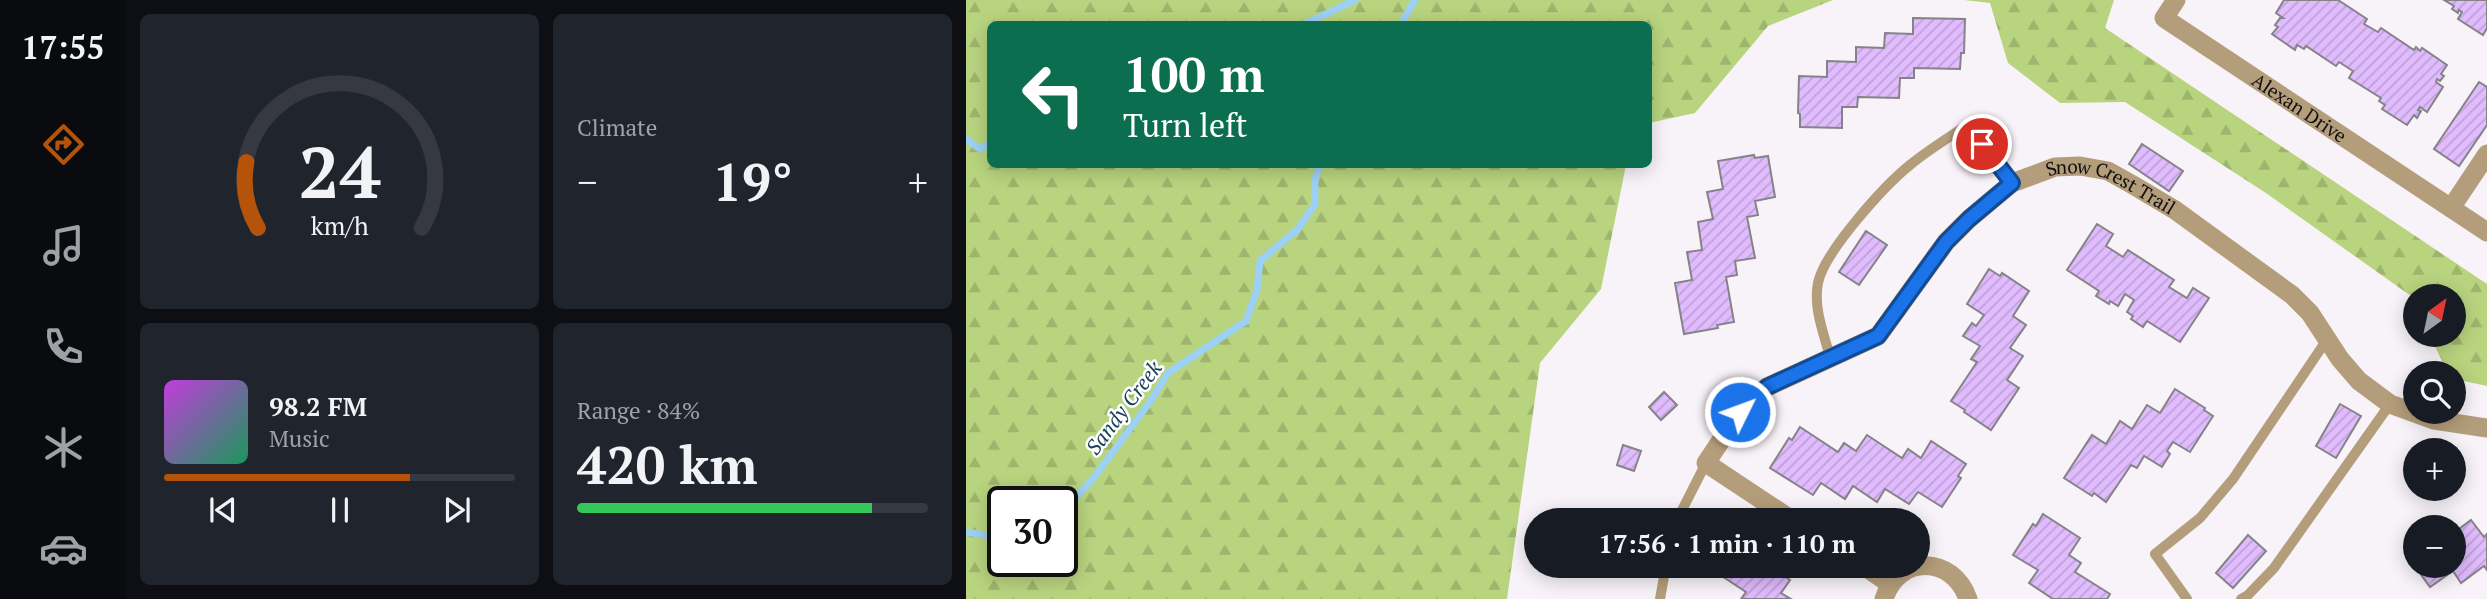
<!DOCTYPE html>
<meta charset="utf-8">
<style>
:root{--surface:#171b24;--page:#20242c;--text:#f1f3f6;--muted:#9ea1a6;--line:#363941;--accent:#b45309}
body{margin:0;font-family:"PT Serif",serif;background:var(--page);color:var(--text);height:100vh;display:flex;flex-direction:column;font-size:26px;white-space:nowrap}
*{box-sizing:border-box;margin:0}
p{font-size:23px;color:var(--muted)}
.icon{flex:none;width:38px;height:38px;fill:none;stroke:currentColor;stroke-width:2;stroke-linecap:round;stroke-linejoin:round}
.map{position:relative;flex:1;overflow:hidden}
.details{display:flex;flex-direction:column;gap:14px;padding:14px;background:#0d0f14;width:840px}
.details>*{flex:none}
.hud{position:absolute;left:21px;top:21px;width:665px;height:147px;border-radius:10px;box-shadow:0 4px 18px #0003;background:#0b6e4f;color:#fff;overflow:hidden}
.needle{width:46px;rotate:33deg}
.tools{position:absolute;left:1437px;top:284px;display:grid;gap:14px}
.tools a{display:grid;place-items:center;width:63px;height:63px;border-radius:50%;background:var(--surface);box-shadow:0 4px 18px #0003;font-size:35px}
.speed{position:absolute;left:21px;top:486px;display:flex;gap:14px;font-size:35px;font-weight:700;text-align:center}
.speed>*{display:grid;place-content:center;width:91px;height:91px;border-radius:50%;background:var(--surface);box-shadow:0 4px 18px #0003;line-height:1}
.speed .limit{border:4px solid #111;border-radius:10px;background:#fff;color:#111}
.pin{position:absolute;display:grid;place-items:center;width:60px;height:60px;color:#fff;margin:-30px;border:4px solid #fff;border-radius:50%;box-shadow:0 2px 7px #0007}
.me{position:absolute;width:77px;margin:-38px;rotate:48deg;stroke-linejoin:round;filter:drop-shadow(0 0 5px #0008)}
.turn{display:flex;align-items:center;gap:24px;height:147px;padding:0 21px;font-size:32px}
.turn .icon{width:91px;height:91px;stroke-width:2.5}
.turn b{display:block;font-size:49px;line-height:60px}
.big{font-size:52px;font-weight:600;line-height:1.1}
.details .card{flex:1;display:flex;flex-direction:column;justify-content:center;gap:10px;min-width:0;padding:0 24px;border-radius:10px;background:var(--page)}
.details .dial{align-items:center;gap:0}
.dial svg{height:182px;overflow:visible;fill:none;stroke:var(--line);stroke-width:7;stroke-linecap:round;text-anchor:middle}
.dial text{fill:var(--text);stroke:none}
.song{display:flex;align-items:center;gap:21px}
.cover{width:84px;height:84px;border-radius:10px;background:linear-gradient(135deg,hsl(290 70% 55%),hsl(150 70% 35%))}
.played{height:7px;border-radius:4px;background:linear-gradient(90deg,var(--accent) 70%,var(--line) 70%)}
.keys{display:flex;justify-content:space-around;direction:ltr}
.heat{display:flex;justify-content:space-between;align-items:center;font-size:38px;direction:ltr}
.charge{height:10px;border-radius:5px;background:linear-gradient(90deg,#34c759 84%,var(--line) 0)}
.details .tiles{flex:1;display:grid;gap:14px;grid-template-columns:repeat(2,1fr)}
.trip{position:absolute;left:558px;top:508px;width:406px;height:70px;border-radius:35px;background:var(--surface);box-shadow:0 4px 18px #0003;font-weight:600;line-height:70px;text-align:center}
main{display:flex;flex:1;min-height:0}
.menu{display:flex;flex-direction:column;width:126px;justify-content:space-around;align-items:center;background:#090b0e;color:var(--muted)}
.menu .icon{width:49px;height:49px}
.menu .active{color:var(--accent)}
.menu b{font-size:32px;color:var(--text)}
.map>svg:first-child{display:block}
.forest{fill:url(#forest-firs);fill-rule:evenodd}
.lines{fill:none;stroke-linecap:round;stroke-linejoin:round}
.stream{stroke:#9cd0f4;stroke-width:7}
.building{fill:url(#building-hatch);stroke:#858388;stroke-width:2}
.service{stroke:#b49d7a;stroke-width:10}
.minor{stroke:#b49d7a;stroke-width:19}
.route-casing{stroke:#114b97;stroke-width:18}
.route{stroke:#1a73e8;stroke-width:12}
.labels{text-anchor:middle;stroke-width:5;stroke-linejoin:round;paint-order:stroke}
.street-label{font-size:19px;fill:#100f10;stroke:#fff}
.water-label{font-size:21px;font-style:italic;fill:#194159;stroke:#fff}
</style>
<main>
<nav class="menu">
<b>17:55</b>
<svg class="icon active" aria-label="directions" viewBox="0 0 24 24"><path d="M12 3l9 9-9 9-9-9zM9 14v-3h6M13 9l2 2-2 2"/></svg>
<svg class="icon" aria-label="music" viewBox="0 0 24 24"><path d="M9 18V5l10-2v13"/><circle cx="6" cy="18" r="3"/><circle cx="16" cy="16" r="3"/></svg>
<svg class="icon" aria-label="phone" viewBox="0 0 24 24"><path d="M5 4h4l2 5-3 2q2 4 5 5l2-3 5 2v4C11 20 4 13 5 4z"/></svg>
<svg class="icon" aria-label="climate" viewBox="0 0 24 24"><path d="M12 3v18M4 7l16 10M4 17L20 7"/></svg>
<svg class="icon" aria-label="car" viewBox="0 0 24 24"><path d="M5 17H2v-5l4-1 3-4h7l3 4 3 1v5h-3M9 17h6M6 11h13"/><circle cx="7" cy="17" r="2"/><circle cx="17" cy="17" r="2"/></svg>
</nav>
<section class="details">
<div class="tiles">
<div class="card dial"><svg viewBox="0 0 100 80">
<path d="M14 69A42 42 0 1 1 86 69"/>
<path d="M14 69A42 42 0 0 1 9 40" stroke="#b45309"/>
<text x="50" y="56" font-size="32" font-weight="700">24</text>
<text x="50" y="72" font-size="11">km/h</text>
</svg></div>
<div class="card"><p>Climate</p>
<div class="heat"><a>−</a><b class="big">19°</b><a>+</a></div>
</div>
<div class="card">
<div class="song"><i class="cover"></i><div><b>98.2 FM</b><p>Music</p></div></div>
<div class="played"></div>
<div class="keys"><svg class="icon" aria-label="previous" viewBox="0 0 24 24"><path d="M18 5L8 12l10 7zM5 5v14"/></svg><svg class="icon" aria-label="pause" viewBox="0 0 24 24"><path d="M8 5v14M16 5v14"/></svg><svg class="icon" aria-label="next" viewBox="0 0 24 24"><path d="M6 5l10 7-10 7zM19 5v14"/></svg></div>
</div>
<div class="card"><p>Range · 84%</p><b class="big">420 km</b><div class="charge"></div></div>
</div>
</section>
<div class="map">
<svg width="1521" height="599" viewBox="0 0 1521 599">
<defs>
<pattern id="forest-firs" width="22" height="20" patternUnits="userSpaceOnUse" patternTransform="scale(1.75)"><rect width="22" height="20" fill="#b9d47f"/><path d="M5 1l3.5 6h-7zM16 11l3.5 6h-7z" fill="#9eb56d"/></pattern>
<pattern id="building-hatch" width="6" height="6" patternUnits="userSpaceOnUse" patternTransform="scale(1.75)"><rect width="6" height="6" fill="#e0bbfd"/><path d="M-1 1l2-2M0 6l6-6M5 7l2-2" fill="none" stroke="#bfa0d8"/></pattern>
</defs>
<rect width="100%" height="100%" fill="#f8f3f8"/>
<g class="forest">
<path d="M0 0H867L802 26 729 113 683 123 682 24H24V164L660 165 635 289 574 363 541 599H0ZM37 502H96V562H37Z"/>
<polygon points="998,0 1148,0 1139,28 1521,284 1521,386 1488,379 1488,373 1482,373 1463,334 1488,334 1488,296 1449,296 1449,304 1445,296 1300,193 1159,102 1094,103 1042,63 1024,3"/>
</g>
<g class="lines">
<g class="stream">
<polyline points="339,24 389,0"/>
<polyline points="435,24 449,0"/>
<polyline points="0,139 14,149 24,143"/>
<polyline points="96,511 126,480 186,399 202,373 280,321 291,290 294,261 332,229 349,204 349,179 354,164"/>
<polyline points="0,532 37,538"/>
</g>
</g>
<g class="building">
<polygon points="1318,0 1372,0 1401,19 1398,24 1412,32 1415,28 1448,50 1450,47 1454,51 1456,48 1481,65 1475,74 1478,76 1474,81 1471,79 1470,82 1477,87 1461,112 1454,107 1452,110 1455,111 1451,118 1448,115 1441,125 1416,109 1419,105 1413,101 1415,98 1383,78 1387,71 1373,62 1370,66 1340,46 1338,49 1331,45 1329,50 1306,34 1312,27 1309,25 1314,18 1317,18 1310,13"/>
<polygon points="1478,0 1521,0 1521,28 1517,35 1492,19 1496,12 1493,10 1492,13 1486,9 1488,6"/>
<polygon points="947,18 999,19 998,53 995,53 994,69 948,68 948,78 934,78 933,98 892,97 891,107 876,107 876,128 834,127 834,114 832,113 833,76 861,77 861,61 890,62 890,47 918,48 919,33 947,34"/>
<polygon points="1513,82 1521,87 1521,125 1493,166 1468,149"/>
<polygon points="1176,144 1217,171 1203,191 1163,164"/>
<polygon points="788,155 789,158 802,156 809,197 789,201 792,215 781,217 789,258 769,261 771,275 760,277 768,322 751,325 752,328 718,334 709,283 726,280 721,252 736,250 732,222 747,219 741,192 757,189 752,161"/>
<polygon points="1131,224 1147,234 1140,246 1157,257 1162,250 1208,280 1203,287 1221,298 1227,288 1243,298 1214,342 1181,321 1177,327 1165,319 1167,316 1161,312 1168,300 1159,294 1152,306 1144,301 1143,304 1130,296 1133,291 1101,270"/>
<polygon points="900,231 921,245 893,285 873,272"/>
<polygon points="1023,269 1034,276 1036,273 1063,291 1047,316 1060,325 1044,348 1057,356 1041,380 1053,388 1025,430 998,412 999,410 985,401 1011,362 1005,359 1014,346 997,336 1006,323 1010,326 1018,315 1001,304"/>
<polygon points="1209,389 1239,408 1238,410 1247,416 1224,452 1207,442 1201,451 1204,454 1196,467 1178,456 1171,468 1165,465 1140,502 1128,493 1126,496 1098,478 1126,435 1140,444 1154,421 1166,429 1181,405 1194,413"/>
<polygon points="698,392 711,405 695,420 683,407"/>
<polygon points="1374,404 1395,416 1370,458 1350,446"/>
<polygon points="834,427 872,452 878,443 890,451 901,435 936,458 942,449 955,458 965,441 1000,464 992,476 995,478 976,507 952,492 943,504 919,489 911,502 887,486 879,499 855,483 847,495 804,468 823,438 826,440"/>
<polygon points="657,445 675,451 668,471 651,465"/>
<polygon points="1077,514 1114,538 1103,555 1115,563 1109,572 1144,594 1141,599 1087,599 1063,583 1072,570 1047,555 1067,524 1070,526"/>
<polygon points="1505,520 1518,537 1521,534 1521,570 1518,566 1495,583 1487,571 1464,587 1443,558 1446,556 1440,548 1449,542 1449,565 1488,565 1488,538 1496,533 1493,529"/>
<polygon points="1282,535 1300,551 1267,588 1250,573"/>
<polygon points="743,565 801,565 824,580 815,593 825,599 775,599 780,592 742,567"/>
</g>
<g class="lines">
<g class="service">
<path d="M864 357C858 334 847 308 852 283 858 252 919 185 944 165 962 150 983 138 1002 124L1046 183"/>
<polyline points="711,520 740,463"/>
<polyline points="694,599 700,565"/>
<polyline points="1221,599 1189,554 1234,518 1267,479 1362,338"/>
<polyline points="1275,599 1282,595 1308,568 1424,404"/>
</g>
<g class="minor">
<path id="s1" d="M1210 0 1198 18 1521 232"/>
<polyline points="1485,208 1521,154"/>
<path id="s2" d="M826 520 740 463 774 412 801 387 912 336 980 242 1003 219 1046 183 1089 167 1114 166 1142 171 1167 185 1209 210 1326 295 1344 313 1374 359 1393 381 1424 404 1468 420 1521 428"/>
<polyline points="896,565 924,584"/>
<path d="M918 599C932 554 987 555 1002 599"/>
</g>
</g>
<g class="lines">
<defs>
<polyline id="route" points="774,412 801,387 912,336 980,242 1003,219 1046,183 1016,144"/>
</defs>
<use href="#route" class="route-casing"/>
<use href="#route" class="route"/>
</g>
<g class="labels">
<g class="street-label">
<text dy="7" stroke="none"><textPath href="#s1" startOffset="184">Alexan Drive</textPath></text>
<text dy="7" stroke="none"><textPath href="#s2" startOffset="634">Snow Crest Trail</textPath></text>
</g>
<g class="water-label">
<text transform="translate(158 408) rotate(-53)" y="7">Sandy Creek</text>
</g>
</g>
</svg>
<div class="tools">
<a><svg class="needle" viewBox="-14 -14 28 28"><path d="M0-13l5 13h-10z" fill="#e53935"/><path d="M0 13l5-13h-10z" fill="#9ea1a6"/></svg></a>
<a><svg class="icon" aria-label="search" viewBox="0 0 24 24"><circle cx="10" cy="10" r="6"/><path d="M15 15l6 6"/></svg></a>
<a>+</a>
<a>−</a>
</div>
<div class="speed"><div class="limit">30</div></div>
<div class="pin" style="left:1016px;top:144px;background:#d93025"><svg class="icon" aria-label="arrive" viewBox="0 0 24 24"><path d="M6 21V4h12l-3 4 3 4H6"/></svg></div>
<svg class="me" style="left:774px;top:412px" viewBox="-20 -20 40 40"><circle r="17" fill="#1a73e8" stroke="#fff" stroke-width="3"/><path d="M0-11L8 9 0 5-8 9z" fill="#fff"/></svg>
<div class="trip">17:56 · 1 min · 110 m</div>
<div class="hud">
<div class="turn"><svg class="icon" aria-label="left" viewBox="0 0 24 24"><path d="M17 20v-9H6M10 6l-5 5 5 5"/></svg><div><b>100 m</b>Turn left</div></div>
</div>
</div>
</main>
